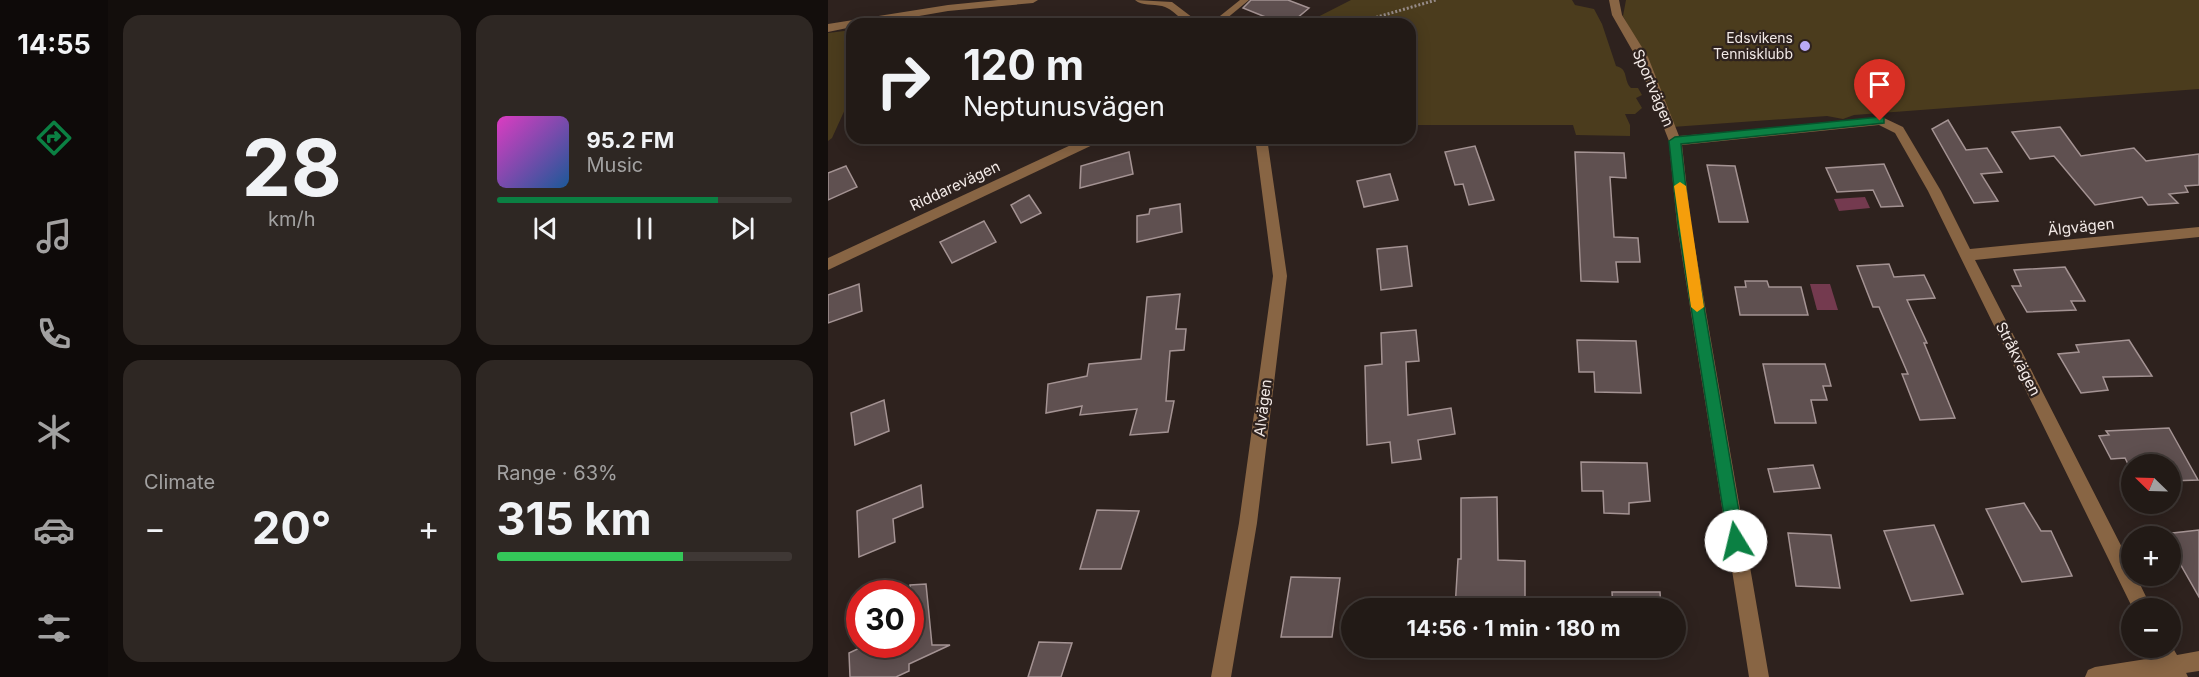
<!DOCTYPE html>
<meta charset="utf-8">
<style>
:root{--surface:#221a16;--page:#2e2723;--text:#f1f3f6;--muted:#a2a1a1;--line:#3f3835;--accent:#0b8043}
body{margin:0;font-family:Inter,sans-serif;background:var(--page);color:var(--text);height:100vh;display:flex;flex-direction:column;font-size:22px;white-space:nowrap}
*{box-sizing:border-box;margin:0}
p{font-size:20px;color:var(--muted)}
.icon{flex:none;width:33px;height:33px;fill:none;stroke:currentColor;stroke-width:2;stroke-linecap:round;stroke-linejoin:round}
.map{position:relative;flex:1;overflow:hidden}
.sheet{display:flex;flex-direction:column;gap:15px;padding:15px;background:#130e0c;width:720px}
.sheet>*{flex:none}
.banner{position:absolute;left:18px;top:18px;width:570px;height:126px;border-radius:18px;box-shadow:0 3px 15px #0003,0 0 0 2px var(--line);background:#221a16;color:var(--text);overflow:hidden}
.needle{width:39px;rotate:293deg}
.fabs{position:absolute;left:1293px;top:454px;display:grid;gap:12px}
.fabs a{display:grid;place-items:center;width:60px;height:60px;border-radius:50%;background:var(--surface);box-shadow:0 3px 15px #0003,0 0 0 2px var(--line);font-size:30px}
.speed{position:absolute;left:18px;top:580px;display:flex;gap:12px;font-size:30px;font-weight:700;text-align:center}
.speed>*{display:grid;place-content:center;width:78px;height:78px;border-radius:50%;background:var(--surface);box-shadow:0 3px 15px #0003,0 0 0 2px var(--line);line-height:1}
.speed .limit{border:9px solid #d22;background:#fff;color:#111}
.pin{position:absolute;display:grid;place-items:center;width:51px;height:51px;color:#fff;margin:-62px -26px;border-radius:50% 50% 50% 0;rotate:-45deg;box-shadow:0 0 6px #0007}
.pin .icon{rotate:45deg}
.me{position:absolute;width:66px;margin:-33px;rotate:351deg;stroke-linejoin:round;filter:drop-shadow(0 0 4px #0008)}
.turn{display:flex;align-items:center;gap:21px;height:126px;padding:0 18px;font-size:27px}
.turn .icon{width:78px;height:78px;stroke-width:2.5}
.turn b{display:block;font-size:42px;line-height:51px}
.big{font-size:45px;font-weight:700;line-height:1.1}
.sheet .card{flex:1;display:flex;flex-direction:column;justify-content:center;gap:9px;min-width:0;padding:0 21px;border-radius:18px;background:var(--page)}
.sheet .dial{align-items:center;gap:0}
.dial b{font-size:78px;line-height:1}
.song{display:flex;align-items:center;gap:18px}
.cover{width:72px;height:72px;border-radius:9px;background:linear-gradient(135deg,hsl(310 70% 55%),hsl(210 70% 35%))}
.played{height:6px;border-radius:3px;background:linear-gradient(90deg,var(--accent) 75%,var(--line) 75%)}
.keys{display:flex;justify-content:space-around;direction:ltr}
.heat{display:flex;justify-content:space-between;align-items:center;font-size:33px;direction:ltr}
.charge{height:9px;border-radius:4px;background:linear-gradient(90deg,#34c759 63%,var(--line) 0)}
.sheet .tiles{flex:1;display:grid;gap:15px;grid-template-columns:repeat(2,1fr)}
.trip{position:absolute;left:513px;top:598px;width:345px;height:60px;border-radius:30px;background:var(--surface);box-shadow:0 3px 15px #0003,0 0 0 2px var(--line);font-weight:700;line-height:60px;text-align:center}
main{display:flex;flex:1;min-height:0}
.menu{display:flex;flex-direction:column;width:108px;justify-content:space-around;align-items:center;background:#0e0a09;color:var(--muted)}
.menu .icon{width:42px;height:42px}
.menu .current{color:var(--accent)}
.menu b{font-size:27px;color:var(--text)}
.map>svg:first-child{display:block}
.green{fill:#4b3c1d}
.water{fill:#743a4f}
.building{fill:#5f5050;stroke:#a49393;stroke-width:1.5}
.lines{fill:none;stroke-linecap:round;stroke-linejoin:round}
.path{stroke:#968b88;stroke-width:3;stroke-dasharray:2 2;stroke-linecap:butt}
.service{fill:#886544;fill-rule:evenodd}
.minor{fill:#886544;fill-rule:evenodd}
.tertiary{fill:#886544;fill-rule:evenodd}
.route{fill:#0b8043;stroke:#07532c;stroke-width:1.5}
.slow{fill:#f59e0b}
.poi-dot{fill:#baaaf6;stroke:#2e221e;stroke-width:2}
.labels{text-anchor:middle;stroke-width:4.5;stroke-linejoin:round;paint-order:stroke}
.far-poi-label{font-size:14px;fill:#f3eae7;stroke:#2e221e;text-anchor:end}
.street-label{font-size:15px;fill:#f3eae7;stroke:#2e221e}
</style>
<main>
<nav class="menu">
<b>14:55</b>
<svg class="icon current" aria-label="directions" viewBox="0 0 24 24"><path d="M12 3l9 9-9 9-9-9zM9 14v-3h6M13 9l2 2-2 2"/></svg>
<svg class="icon" aria-label="music" viewBox="0 0 24 24"><path d="M9 18V5l10-2v13"/><circle cx="6" cy="18" r="3"/><circle cx="16" cy="16" r="3"/></svg>
<svg class="icon" aria-label="phone" viewBox="0 0 24 24"><path d="M5 4h4l2 5-3 2q2 4 5 5l2-3 5 2v4C11 20 4 13 5 4z"/></svg>
<svg class="icon" aria-label="climate" viewBox="0 0 24 24"><path d="M12 3v18M4 7l16 10M4 17L20 7"/></svg>
<svg class="icon" aria-label="car" viewBox="0 0 24 24"><path d="M5 17H2v-5l4-1 3-4h7l3 4 3 1v5h-3M9 17h6M6 11h13"/><circle cx="7" cy="17" r="2"/><circle cx="17" cy="17" r="2"/></svg>
<svg class="icon" aria-label="filters" viewBox="0 0 24 24"><path d="M4 7h16M4 17h16"/><circle cx="9" cy="7" r="2"/><circle cx="15" cy="17" r="2"/></svg>
</nav>
<section class="sheet">
<div class="tiles">
<div class="card dial"><b>28</b><p>km/h</p></div>
<div class="card">
<div class="song"><i class="cover"></i><div><b>95.2 FM</b><p>Music</p></div></div>
<div class="played"></div>
<div class="keys"><svg class="icon" aria-label="previous" viewBox="0 0 24 24"><path d="M18 5L8 12l10 7zM5 5v14"/></svg><svg class="icon" aria-label="pause" viewBox="0 0 24 24"><path d="M8 5v14M16 5v14"/></svg><svg class="icon" aria-label="next" viewBox="0 0 24 24"><path d="M6 5l10 7-10 7zM19 5v14"/></svg></div>
</div>
<div class="card"><p>Climate</p>
<div class="heat"><a>−</a><b class="big">20°</b><a>+</a></div>
</div>
<div class="card"><p>Range · 63%</p><b class="big">315 km</b><div class="charge"></div></div>
</div>
</section>
<div class="map">
<svg width="1371" height="677" viewBox="0 0 1371 677">
<rect width="100%" height="100%" fill="#2e221e"/>
<g class="green">
<path d="M523 0H744L747 5 766 9 774 24 788 66C801 69 795 80 803 88H810L814 95 808 98 814 108 807 114H797L802 125V136L748 135 745 125H582V24H476Z"/>
<polygon points="798,0 1371,0 1371,89 1026,115 1015,119 999,116 844,127 816,56 795,16"/>
<polygon points="24,30 24,94 4,138 0,141 0,33"/>
</g>
<g class="water">
<polygon points="1037,197 1042,208 1011,211 1006,199"/>
<polygon points="982,284 1002,284 1010,310 989,310"/>
</g>
<g class="building">
<polygon points="423,0 460,0 481,8 462,24 455,24 415,8"/>
<polygon points="1120,120 1138,150 1159,148 1174,172 1153,174 1170,201 1146,203 1104,129"/>
<polygon points="1232,127 1253,156 1306,148 1318,161 1371,154 1371,185 1357,186 1360,192 1341,194 1350,203 1320,205 1314,197 1267,205 1226,156 1202,159 1184,132"/>
<polygon points="647,146 666,200 641,205 635,184 627,185 617,152"/>
<polygon points="301,152 305,174 252,188 253,166"/>
<polygon points="747,152 796,153 798,178 782,177 786,237 810,238 812,262 788,262 790,282 753,281"/>
<polygon points="1056,164 1075,206 1053,207 1045,190 1009,192 998,168"/>
<polygon points="879,165 907,166 920,222 891,222"/>
<polygon points="18,166 29,187 0,200 0,173"/>
<polygon points="562,174 570,200 536,207 529,181"/>
<polygon points="201,195 213,213 193,223 183,205"/>
<polygon points="352,204 354,232 309,242 309,216 321,214 322,209"/>
<polygon points="156,221 168,242 124,263 112,242"/>
<polygon points="579,246 584,286 553,290 549,249"/>
<polygon points="1061,264 1066,277 1096,275 1107,298 1079,300 1099,343 1096,343 1127,418 1092,420 1074,374 1080,374 1051,307 1045,307 1029,266"/>
<polygon points="1237,267 1257,301 1243,301 1248,310 1199,312 1184,286 1193,286 1186,270"/>
<polygon points="917,281 939,281 941,287 973,287 980,315 912,315 907,287 918,287"/>
<polygon points="31,284 34,311 0,323 0,295"/>
<polygon points="352,294 348,329 358,329 356,350 342,351 338,401 346,401 340,432 302,435 309,409 252,415 254,406 218,413 220,384 259,376 261,364 313,359 319,297"/>
<polygon points="588,330 591,361 578,362 580,415 623,408 627,434 590,440 593,459 564,463 562,442 539,445 537,366 554,364 553,333"/>
<polygon points="749,340 808,341 813,393 767,392 766,372 751,372"/>
<polygon points="1301,340 1324,376 1275,377 1280,390 1253,393 1230,354 1251,352 1248,345"/>
<polygon points="935,364 997,364 1003,386 995,386 999,400 983,400 988,423 947,423"/>
<polygon points="56,400 61,431 27,445 23,413"/>
<polygon points="1341,428 1370,480 1342,481 1342,465 1304,465 1304,472 1297,458 1283,459 1271,436 1281,435 1278,431"/>
<polygon points="753,462 819,463 822,501 801,503 801,514 776,513 775,491 754,491"/>
<polygon points="985,465 992,488 946,492 940,469"/>
<polygon points="93,485 95,507 65,519 67,542 31,557 29,511"/>
<polygon points="669,497 670,560 697,561 697,609 627,609 630,559 633,559 633,498"/>
<polygon points="1196,503 1213,531 1223,531 1244,576 1194,582 1158,509"/>
<polygon points="269,510 311,511 293,569 252,569"/>
<polygon points="1106,525 1135,594 1083,601 1056,531"/>
<polygon points="1371,530 1371,597 1342,546 1342,537 1337,537 1336,534"/>
<polygon points="960,533 1003,535 1012,588 968,586"/>
<polygon points="463,577 512,578 504,637 453,637"/>
<polygon points="98,584 104,645 122,645 81,664 81,671 68,677 22,677 21,653 38,645 82,645 82,585"/>
<polygon points="784,592 832,592 833,609 785,609"/>
<polygon points="211,642 244,643 233,677 200,677"/>
<polygon points="787,648 837,648 838,652 788,652"/>
</g>
<g class="lines">
<polyline class="path" points="525,24 608,0"/>
<polygon class="service" points="412,0 421,0 392,24 382,24"/>
<g class="minor">
<polygon points="170,0 210,0 205,3 120,11 45,24 24,24 24,27 0,32 0,24 120,5"/>
<path d="M307 0 344 2 373 24C350 24 351 11 334 6 325 4 314 6 307 0Z"/>
<polygon points="781,0 791,0 794,15 820,57 851,136 1056,118 1075,127 1113,191 1142,249 1371,227 1371,237 1147,260 1304,567 1304,576 1308,576 1324,609 1305,609 1100,191 1067,133 1051,125 854,145 863,225 941,677 921,677 849,225 841,141 808,57 784,15"/>
<polygon points="258,138 275,138 273,141 0,270 0,258"/>
<polygon points="427,138 439,138 459,276 429,523 403,677 383,677 411,523 445,276"/>
<polygon points="1342,643 1349,655 1371,651 1371,671 1344,675 1337,672 1326,648 1342,648"/>
</g>
<polygon class="tertiary" points="1344,655 1351,658 1360,677 1257,677 1260,670 1267,667"/>
</g>
<polygon class="route" points="1052,117 1056,118 1056,123 853,144 862,225 916,541 914,547 908,549 903,547 900,541 850,225 841,141 847,137"/>
<polygon class="slow" points="852,182 858,186 876,307 869,312 863,307 846,186"/>
<circle class="poi-dot" cx="977" cy="46" r="6"/>
<g class="labels">
<g class="far-poi-label">
<text x="965" y="43">Edsvikens<tspan x="965" dy="16">Tennisklubb</tspan></text>
</g>
<g class="street-label">
<text transform="translate(825 88) rotate(67)" y="5">Sportvägen</text>
<text transform="translate(127 186) rotate(-25)" y="5">Riddarevägen</text>
<text transform="translate(1253 227) rotate(-6)" y="5">Älgvägen</text>
<text transform="translate(1190 359) rotate(63)" y="5">Stråkvägen</text>
<text transform="translate(435 408) rotate(-83)" y="5">Alvägen</text>
</g>
</g>
</svg>
<div class="fabs">
<a><svg class="needle" viewBox="-14 -14 28 28"><path d="M0-13l5 13h-10z" fill="#e53935"/><path d="M0 13l5-13h-10z" fill="#a2a1a1"/></svg></a>
<a>+</a>
<a>−</a>
</div>
<div class="speed"><div class="limit">30</div></div>
<div class="pin" style="left:1052px;top:121px;background:#d93025"><svg class="icon" aria-label="arrive" viewBox="0 0 24 24"><path d="M6 21V4h12l-3 4 3 4H6"/></svg></div>
<svg class="me" style="left:908px;top:541px" viewBox="-20 -20 40 40"><circle r="19" fill="#fff"/><path d="M0-13L10 11 0 6-10 11z" fill="#0b8043"/></svg>
<div class="trip">14:56 · 1 min · 180 m</div>
<div class="banner">
<div class="turn"><svg class="icon" aria-label="right" viewBox="0 0 24 24"><path d="M7 20v-9h11M14 6l5 5-5 5"/></svg><div><b>120 m</b>Neptunusvägen</div></div>
</div>
</div>
</main>
